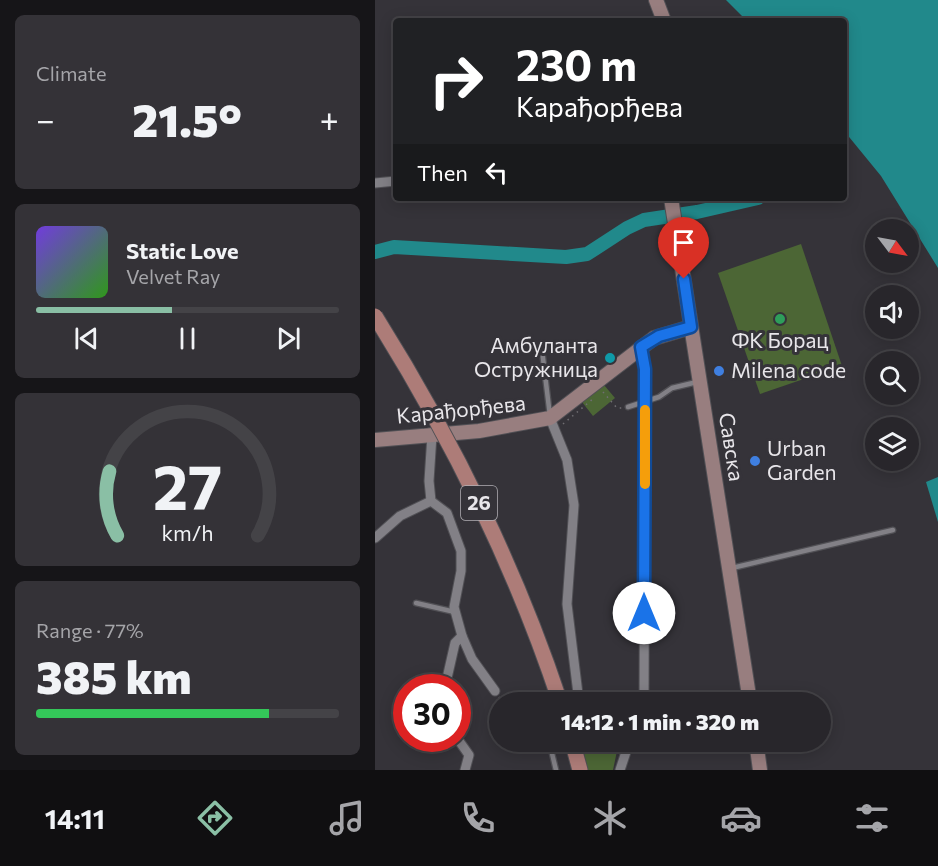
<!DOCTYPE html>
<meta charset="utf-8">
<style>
:root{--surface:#28262b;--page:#343237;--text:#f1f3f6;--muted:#a5a5a9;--line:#444347;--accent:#8abfa5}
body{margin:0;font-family:Commissioner,sans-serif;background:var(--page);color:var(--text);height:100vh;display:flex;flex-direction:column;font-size:22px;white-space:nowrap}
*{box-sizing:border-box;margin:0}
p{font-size:20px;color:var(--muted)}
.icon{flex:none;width:33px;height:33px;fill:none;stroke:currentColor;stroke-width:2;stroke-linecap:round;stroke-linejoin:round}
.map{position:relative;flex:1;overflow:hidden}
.side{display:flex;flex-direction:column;gap:15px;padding:15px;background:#161518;width:375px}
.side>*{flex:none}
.banner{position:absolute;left:18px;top:18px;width:454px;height:183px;border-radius:6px;box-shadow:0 3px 15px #0003,0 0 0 2px var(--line);background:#202124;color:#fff;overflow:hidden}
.needle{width:39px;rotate:122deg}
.fabs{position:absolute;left:490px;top:219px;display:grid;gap:12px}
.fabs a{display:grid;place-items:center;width:54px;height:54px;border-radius:50%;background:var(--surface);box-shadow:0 3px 15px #0003,0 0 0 2px var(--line);font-size:30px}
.speed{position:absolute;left:18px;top:674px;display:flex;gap:12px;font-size:30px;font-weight:700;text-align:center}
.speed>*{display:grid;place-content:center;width:78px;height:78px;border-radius:50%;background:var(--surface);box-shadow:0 3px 15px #0003,0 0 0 2px var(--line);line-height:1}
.speed .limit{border:9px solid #d22;background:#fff;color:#111}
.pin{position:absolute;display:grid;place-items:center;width:51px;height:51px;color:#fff;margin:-62px -26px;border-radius:50% 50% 50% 0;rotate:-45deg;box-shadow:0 0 6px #0007}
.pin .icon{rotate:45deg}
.me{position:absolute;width:66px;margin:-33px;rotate:0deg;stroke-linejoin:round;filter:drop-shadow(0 0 4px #0008)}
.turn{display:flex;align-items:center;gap:21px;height:126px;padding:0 24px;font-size:27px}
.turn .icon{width:78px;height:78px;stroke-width:2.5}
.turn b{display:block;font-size:42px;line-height:51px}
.then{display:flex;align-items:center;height:57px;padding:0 24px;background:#0003;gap:12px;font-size:22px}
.big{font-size:45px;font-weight:800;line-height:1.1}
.side .tile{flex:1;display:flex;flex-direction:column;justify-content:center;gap:9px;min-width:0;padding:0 21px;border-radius:9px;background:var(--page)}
.side .dial{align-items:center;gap:0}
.dial svg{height:156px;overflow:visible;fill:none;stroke:var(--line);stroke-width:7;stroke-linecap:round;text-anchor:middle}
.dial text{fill:var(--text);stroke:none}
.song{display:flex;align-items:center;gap:18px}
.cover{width:72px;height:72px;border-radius:9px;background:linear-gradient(135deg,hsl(260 70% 55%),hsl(110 70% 35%))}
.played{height:6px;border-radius:3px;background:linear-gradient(90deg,var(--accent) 45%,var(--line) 45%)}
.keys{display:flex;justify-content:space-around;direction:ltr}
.heat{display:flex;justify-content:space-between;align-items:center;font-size:33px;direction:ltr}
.charge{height:9px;border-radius:4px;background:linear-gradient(90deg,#34c759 77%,var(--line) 0)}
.trip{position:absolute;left:114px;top:692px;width:342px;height:60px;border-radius:30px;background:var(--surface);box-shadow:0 3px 15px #0003,0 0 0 2px var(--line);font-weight:800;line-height:60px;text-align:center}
.tabs{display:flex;height:96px;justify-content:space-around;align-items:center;background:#100f11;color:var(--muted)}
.tabs .icon{width:42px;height:42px}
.tabs .selected{color:var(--accent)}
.tabs b{font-size:27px;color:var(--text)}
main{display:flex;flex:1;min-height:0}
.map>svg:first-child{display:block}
.green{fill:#4c6635}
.water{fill:#21898b}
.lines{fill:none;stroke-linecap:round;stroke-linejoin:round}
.river{stroke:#21898b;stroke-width:14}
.lane-casing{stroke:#515055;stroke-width:7}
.street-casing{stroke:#515055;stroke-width:11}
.secondary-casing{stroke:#515055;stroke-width:16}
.primary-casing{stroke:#515055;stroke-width:17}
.path{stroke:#706e73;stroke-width:1.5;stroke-dasharray:1.5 4.5;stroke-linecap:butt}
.lane{stroke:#828086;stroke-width:4.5}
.street{stroke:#828086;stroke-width:9}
.secondary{stroke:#987e7f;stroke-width:14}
.primary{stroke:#ad7c78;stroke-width:15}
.primary-bridge-casing{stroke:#515055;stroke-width:17;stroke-linecap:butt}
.primary-bridge{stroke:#ad7c78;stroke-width:15}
.route-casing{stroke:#114b97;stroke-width:15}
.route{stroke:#1a73e8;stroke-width:10}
.slow{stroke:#f59e0b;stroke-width:10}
.leisure-dot{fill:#2e9e5b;stroke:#353339;stroke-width:2}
.culture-dot{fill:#0f9aa8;stroke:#353339;stroke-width:2}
.shop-dot{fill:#3f7fe0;stroke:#353339;stroke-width:2}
.labels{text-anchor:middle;stroke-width:6;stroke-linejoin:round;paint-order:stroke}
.shield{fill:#353339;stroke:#b2b0b5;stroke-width:1.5}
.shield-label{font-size:20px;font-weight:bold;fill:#e8e6ea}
.poi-label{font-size:21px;fill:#e8e6ea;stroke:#353339;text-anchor:start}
.street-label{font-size:21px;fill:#e8e6ea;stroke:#353339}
</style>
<main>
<section class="side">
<div class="tile"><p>Climate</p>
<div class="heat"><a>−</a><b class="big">21.5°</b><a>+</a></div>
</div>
<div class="tile">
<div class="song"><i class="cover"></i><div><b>Static Love</b><p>Velvet Ray</p></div></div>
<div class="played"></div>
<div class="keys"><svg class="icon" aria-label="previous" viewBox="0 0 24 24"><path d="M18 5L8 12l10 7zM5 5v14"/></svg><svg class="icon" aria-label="pause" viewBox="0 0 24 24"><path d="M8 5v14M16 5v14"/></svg><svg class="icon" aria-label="next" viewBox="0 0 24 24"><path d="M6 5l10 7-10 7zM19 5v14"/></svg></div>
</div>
<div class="tile dial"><svg viewBox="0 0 100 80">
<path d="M14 69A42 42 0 1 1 86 69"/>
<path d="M14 69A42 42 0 0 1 10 36" stroke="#8abfa5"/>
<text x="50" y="56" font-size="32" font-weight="700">27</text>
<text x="50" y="72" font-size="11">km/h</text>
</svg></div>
<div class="tile"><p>Range · 77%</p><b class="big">385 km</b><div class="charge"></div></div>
</section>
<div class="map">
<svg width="563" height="770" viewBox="0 0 563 770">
<rect width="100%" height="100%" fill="#353339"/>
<g class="green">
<polygon points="426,244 467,366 385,394 343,273"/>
<polygon points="229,385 240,398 218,416 207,402"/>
<polygon points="206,741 221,741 242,751 238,770 213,770"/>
</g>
<g class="water">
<polygon points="351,0 563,0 563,268 506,176 470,132 470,21 372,21"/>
<polygon points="563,477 563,522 551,482"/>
</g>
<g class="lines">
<polyline class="river" points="0,252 19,247 191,257 212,254 252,228 269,220 322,212 383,198"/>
<defs>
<g id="lane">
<polyline points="338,21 346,20"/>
<polyline points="167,350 175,416"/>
<polyline points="253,407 284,397 297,388 322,382"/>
<polyline points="357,568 518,530"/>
<polyline points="41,603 80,612"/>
<polyline points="174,741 181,770"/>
<polyline points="251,752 259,741"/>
</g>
<g id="street">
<polyline points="0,183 21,181"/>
<polyline points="265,347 270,369 270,400 269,702"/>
<polyline points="175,418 192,460 199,505 192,604 204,702"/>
<polyline points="57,435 54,481 56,501 72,513 86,551 86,571 79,607 87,636 97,659 120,691"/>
<polyline points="0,538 25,516 56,501"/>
<polyline points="70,687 80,643 87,636"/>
<polyline points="82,738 94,755 90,770"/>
<polyline points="233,741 251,752 245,770"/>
</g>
<g id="secondary">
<polyline points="281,0 289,21"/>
<polyline points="296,198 375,702"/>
<polyline points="0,440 104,431 175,418 279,338 316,327"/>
<polyline points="381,741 385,770"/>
</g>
<polyline id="primary" points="197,741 205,770"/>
</defs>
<use href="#lane" class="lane-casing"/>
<use href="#street" class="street-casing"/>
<use href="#secondary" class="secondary-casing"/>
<use href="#primary" class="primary-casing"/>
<g class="path">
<polyline points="228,392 242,408 247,408"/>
<polyline points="188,424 219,398"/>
<polyline points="124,697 127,702"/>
</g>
<use href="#lane" class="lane"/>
<use href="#street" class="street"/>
<use href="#secondary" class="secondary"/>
<use href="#primary" class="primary"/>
<defs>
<path id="primary-bridge" d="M0 316C76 437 140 566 185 702"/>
</defs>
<use href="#primary-bridge" class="primary-bridge-casing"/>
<use href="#primary-bridge" class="primary-bridge"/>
</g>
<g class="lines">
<defs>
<polyline id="route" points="269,613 270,369 266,347 284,336 316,327 309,279"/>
</defs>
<use href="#route" class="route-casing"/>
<use href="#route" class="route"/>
<polyline class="slow" points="270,484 270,410"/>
</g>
<circle class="leisure-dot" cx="405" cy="319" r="6"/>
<circle class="culture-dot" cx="235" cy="358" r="6"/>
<g class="shop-dot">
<circle cx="344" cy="371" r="6"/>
<circle cx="380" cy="461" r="6"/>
</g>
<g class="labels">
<rect class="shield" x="86" y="486" width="36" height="34" rx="4.5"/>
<g class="shield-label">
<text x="104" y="510">26</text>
</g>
<g class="poi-label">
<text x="405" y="348" text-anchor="middle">ФК Борац</text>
<text x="223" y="353" text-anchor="end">Амбуланта<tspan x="223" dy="24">Остружница</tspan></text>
<text x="356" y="378">Milena code</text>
<text x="392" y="456">Urban<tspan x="392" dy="24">Garden</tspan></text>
</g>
<g class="street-label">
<text transform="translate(86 410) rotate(-6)" y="7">Карађорђева</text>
<text transform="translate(356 447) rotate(81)" y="7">Савска</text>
</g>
</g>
</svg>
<div class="fabs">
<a><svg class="needle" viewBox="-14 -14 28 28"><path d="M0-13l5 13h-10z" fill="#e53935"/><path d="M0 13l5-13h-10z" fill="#a5a5a9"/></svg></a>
<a><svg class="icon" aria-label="sound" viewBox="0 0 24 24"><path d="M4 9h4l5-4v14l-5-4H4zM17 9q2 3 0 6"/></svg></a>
<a><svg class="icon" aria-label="search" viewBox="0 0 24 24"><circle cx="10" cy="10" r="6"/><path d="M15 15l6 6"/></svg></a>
<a><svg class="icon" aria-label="layers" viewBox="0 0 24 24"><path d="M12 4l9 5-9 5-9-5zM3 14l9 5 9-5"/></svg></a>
</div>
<div class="speed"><div class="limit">30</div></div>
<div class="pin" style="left:309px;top:279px;background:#d93025"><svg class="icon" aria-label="arrive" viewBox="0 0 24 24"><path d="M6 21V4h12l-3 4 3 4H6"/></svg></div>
<svg class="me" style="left:269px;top:613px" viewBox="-20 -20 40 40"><circle r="19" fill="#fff"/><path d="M0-13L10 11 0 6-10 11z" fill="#1a73e8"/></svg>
<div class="trip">14:12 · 1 min · 320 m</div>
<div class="banner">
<div class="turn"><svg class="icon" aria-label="right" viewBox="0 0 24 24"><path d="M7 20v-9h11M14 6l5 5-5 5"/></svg><div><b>230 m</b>Карађорђева</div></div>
<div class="then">Then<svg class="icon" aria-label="left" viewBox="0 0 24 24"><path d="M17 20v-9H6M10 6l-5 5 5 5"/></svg></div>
</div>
</div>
</main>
<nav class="tabs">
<b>14:11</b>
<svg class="icon selected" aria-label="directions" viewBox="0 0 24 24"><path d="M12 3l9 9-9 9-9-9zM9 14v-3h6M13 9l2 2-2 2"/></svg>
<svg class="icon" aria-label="music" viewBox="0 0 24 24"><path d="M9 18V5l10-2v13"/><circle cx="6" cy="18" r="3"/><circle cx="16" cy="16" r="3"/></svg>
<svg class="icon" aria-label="phone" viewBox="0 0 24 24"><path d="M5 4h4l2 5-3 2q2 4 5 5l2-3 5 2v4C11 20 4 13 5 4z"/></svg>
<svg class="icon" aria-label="climate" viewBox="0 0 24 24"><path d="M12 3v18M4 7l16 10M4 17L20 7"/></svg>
<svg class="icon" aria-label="car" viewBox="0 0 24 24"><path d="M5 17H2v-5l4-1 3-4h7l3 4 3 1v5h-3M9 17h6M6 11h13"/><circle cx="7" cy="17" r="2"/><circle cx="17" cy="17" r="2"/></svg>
<svg class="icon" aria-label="filters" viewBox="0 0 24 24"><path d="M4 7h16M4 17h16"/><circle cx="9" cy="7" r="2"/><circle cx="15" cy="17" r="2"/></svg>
</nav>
